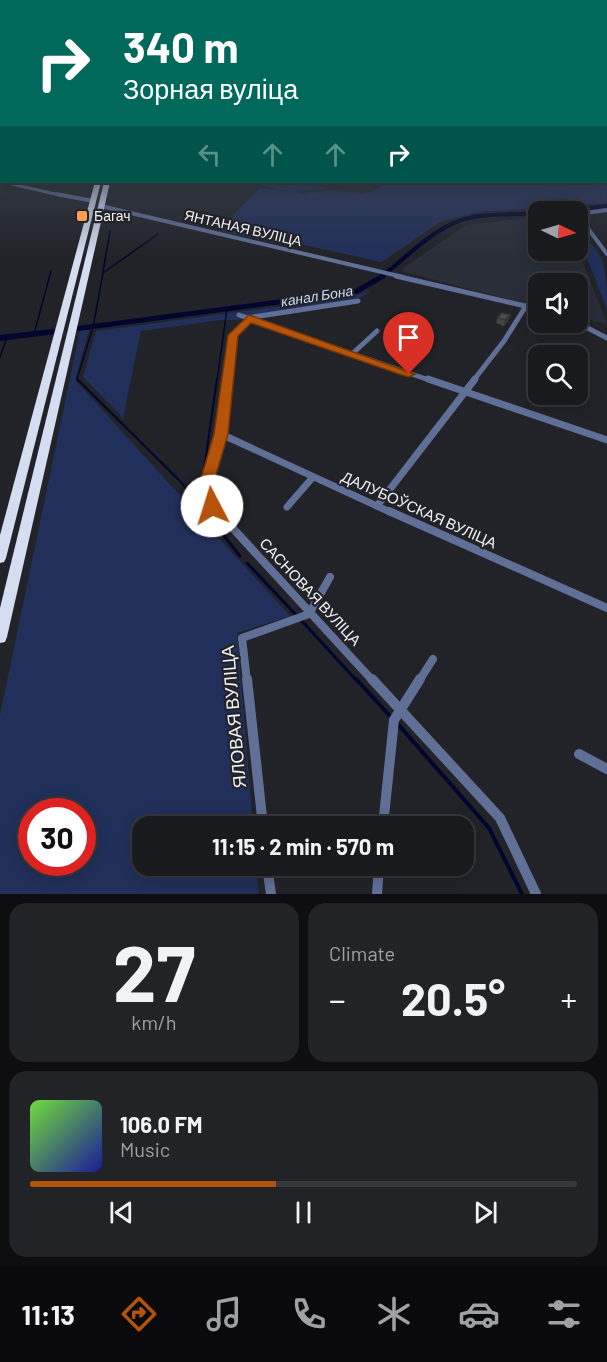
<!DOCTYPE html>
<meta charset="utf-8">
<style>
:root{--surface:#191a1e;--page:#222327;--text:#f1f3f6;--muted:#9fa1a4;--line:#37383c;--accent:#b45309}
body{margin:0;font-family:Barlow,sans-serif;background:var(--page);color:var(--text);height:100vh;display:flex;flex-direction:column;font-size:22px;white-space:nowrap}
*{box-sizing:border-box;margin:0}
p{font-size:20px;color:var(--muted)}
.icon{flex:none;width:33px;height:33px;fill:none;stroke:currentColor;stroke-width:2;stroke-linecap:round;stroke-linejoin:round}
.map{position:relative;height:894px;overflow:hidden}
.details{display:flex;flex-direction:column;gap:9px;padding:9px;background:#0e0e10;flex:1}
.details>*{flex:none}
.guide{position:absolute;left:0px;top:0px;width:608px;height:183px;box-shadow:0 3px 15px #0003,0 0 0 2px var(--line);background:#00695c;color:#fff;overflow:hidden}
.needle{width:39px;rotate:95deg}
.fabs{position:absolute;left:528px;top:201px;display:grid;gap:12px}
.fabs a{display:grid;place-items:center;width:60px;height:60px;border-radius:12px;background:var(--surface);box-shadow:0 3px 15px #0003,0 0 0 2px var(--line);font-size:30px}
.speed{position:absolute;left:18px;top:798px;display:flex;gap:12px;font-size:30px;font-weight:700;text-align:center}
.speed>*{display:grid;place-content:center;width:78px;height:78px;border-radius:50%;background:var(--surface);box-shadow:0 3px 15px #0003,0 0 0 2px var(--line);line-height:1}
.speed .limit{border:9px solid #d22;background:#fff;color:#111}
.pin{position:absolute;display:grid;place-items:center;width:51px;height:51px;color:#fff;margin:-62px -26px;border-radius:50% 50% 50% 0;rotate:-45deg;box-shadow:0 0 6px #0007}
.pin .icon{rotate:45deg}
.me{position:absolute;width:66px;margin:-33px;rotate:355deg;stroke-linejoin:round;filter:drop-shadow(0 0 4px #0008)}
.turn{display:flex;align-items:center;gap:21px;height:126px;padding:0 24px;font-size:27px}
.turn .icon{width:78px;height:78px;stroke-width:2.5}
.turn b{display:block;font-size:42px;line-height:51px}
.lanes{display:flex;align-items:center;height:57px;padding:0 24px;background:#0003;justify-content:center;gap:30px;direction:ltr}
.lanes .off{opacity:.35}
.big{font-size:45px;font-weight:700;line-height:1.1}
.details .card{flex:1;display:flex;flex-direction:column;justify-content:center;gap:9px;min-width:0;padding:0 21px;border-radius:18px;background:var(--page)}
.details .dial{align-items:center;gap:0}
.dial b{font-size:78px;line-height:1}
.song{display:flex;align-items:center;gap:18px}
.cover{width:72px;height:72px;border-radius:9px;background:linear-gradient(135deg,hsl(100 70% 55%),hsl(240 70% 35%))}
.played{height:6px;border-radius:3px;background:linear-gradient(90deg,var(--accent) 45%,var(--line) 45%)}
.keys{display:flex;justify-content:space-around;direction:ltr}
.heat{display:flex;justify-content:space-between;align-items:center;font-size:33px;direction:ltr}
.details .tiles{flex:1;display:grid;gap:9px;grid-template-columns:1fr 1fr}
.card:last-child{grid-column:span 2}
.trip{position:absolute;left:132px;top:816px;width:342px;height:60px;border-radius:18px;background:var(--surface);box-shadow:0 3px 15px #0003,0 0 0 2px var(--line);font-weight:700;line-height:60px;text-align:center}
.dock{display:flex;height:96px;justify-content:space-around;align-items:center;background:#0a0a0c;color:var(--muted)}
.dock .icon{width:42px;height:42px}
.dock .active{color:var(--accent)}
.dock b{font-size:27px;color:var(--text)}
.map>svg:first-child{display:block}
.built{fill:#2a2e38}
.green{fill:#21305a;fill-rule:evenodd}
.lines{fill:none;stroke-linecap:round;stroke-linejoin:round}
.stream-far3{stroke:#02052d;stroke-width:1.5}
.stream-far2{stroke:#02052d;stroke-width:2}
.stream-far1{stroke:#02052d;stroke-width:3}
.stream{stroke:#02052d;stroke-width:4}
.canal-far1{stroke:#02052d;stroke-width:4}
.canal{stroke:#02052d;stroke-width:5}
.river{fill:#02052d;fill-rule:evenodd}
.minor-far5{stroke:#606f96;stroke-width:3}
.minor-far4{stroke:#606f96;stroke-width:4}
.minor-far3{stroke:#606f96;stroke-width:5}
.minor-far2{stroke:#606f96;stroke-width:7}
.minor-far1{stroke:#606f96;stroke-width:8}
.minor{stroke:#606f96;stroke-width:10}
.highway{fill:#d5ddf1;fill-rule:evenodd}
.wall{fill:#414347}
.shaded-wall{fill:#35373a}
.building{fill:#4c4e53;stroke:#35373a;stroke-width:1.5}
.route{fill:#b45309;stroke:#753606;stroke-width:1.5}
.poi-dot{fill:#fb9e51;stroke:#212328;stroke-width:2}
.labels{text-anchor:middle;stroke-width:4.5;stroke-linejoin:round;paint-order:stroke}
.far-poi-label{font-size:14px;fill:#f0f1f4;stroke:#212328;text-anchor:start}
.far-street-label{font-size:14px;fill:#f0f1f4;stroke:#212328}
.far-water-label{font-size:14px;font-style:italic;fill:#cddaf8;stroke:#212328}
.street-label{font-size:15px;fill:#f0f1f4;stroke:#212328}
.near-street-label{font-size:18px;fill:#f0f1f4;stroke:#212328}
</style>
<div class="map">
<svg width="607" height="894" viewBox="0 0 607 894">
<rect width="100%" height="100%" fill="#212328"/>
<polygon class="built" points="538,217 538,250 578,249 607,324 578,317 578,284 538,284 538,307 404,272 402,269 466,225"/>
<g class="green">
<polygon points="606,160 607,203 478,212 440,222 382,262 296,243 273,242 218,231 260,188 292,192 244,182 301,182 330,188 293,192 303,194 333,190 362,194 371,192 387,182 606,182"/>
<path d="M578 236C607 248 607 277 607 309Z"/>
<polygon points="371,291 360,298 255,315 239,320 221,320 141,331 123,418 83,377 96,331 342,298"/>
<path d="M80 330H89L75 380 290 616 237 633 253 826H142V866H256L259 894H0V715ZM32 812H82V862H32Z"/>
</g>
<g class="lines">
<g class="stream-far3">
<polyline points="103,272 110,231"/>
<polyline points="34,334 51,271"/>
<polyline points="0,357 7,337"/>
<polyline points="79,381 77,379 93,327 103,273 158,234"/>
<polyline points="217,381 227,309"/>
</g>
<g class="stream-far2">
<polyline points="77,379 180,481 205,513"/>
<polyline points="203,477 217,379"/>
</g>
<g class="stream-far1">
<polyline points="204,511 240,556"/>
<polyline points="247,563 297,616"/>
<polyline points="301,620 357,681"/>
</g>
<g class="stream">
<polyline points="356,679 391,717"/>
<polyline points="397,723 489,828 522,894"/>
</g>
<g class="canal-far1">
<polyline points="551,212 607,206"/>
<path d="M381 277C410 255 436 224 473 217 494 213 517 215 538 213"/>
</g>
<polyline class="canal" points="74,329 355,292 383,276"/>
<polygon class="river" points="53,329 58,332 56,334 0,341 0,335"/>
<polyline class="minor-far5" points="3,182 64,196"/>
<g class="minor-far4">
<polyline points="57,194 93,201"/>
<polyline points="101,206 403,277"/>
<polyline points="578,214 607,210"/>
<polyline points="578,215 607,254"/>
</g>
<g class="minor-far3">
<polyline points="396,276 538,309"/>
<polyline points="239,315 432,381"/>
<polyline points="576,322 607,338"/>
<polyline points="352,354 377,331"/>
<path d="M227 381C230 351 226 334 253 317L358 301"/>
<polyline points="473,381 504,341 526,306"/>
</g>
<g class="minor-far2">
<polyline points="428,379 607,440"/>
<polyline points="221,434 392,513"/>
<polyline points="377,506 475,379"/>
<polyline points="287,507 313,477"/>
<path d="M218 513C198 491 217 456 221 431 224 414 226 396 227 379"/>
</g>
<g class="minor-far1">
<polyline points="217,511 373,681"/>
<polyline points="389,511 607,608"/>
<polyline points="247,681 242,638 309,614 330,577"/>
<polyline points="419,681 433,659"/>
</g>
<g class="minor">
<polyline points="247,679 263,826"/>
<polyline points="372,679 500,818 536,894"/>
<polyline points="579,754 607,769"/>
<polyline points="383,826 394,720 420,679"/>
<polyline points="267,866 271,894"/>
<polyline points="377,894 379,866"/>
</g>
<g class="highway">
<polygon points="95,182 101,182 6,558 4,562 0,563 0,535"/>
<polygon points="104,182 110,182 7,637 5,642 0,643 0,608"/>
</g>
</g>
<polygon class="wall" points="510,315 508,321 504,326 496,323 498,317"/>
<polygon class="shaded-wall" points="510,315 508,321 504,326 505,320"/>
<polygon class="building" points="502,313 510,315 505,320 498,317"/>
<linearGradient id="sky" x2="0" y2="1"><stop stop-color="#121316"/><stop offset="0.51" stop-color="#3d4553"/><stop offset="1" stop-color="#3d4553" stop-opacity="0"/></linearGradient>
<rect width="607" height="257" fill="url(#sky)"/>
<polygon class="route" points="249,315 415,374 409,377 405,376 251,323 238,336 228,434 216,475 215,492 219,506 217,510 206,510 200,492 202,475 214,434 228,335"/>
<rect class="poi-dot" x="76" y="210" width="12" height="12" rx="3"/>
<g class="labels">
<g class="far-poi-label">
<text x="94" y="221">Багач</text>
</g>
<g class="far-street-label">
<text transform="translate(243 228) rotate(13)" y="5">ЯНТАНАЯ ВУЛІЦА</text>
</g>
<g class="far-water-label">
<text transform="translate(317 296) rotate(-9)" y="5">канал Бона</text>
</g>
<g class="street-label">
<text transform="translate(419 510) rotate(24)" y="5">ДАЛУБОЎСКАЯ ВУЛІЦА</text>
<text transform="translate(310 592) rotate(47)" y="5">САСНОВАЯ ВУЛІЦА</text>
</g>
<g class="near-street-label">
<text transform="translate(234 717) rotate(-95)" y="6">ЯЛОВАЯ ВУЛІЦА</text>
</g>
</g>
</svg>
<div class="fabs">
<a><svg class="needle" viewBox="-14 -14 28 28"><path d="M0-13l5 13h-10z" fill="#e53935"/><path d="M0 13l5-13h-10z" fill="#9fa1a4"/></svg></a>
<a><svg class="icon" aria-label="sound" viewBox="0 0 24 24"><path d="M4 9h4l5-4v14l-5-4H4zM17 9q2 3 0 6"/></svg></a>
<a><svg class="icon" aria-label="search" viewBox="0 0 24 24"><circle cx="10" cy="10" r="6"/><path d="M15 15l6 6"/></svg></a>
</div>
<div class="speed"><div class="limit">30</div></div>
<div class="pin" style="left:409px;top:374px;background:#d93025"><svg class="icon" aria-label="arrive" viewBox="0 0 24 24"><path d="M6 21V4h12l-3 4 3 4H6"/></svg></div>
<svg class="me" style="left:212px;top:506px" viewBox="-20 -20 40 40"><circle r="19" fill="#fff"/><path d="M0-13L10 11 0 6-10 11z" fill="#b45309"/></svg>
<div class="trip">11:15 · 2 min · 570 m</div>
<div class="guide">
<div class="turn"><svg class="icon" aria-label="right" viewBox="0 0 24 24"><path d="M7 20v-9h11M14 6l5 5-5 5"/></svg><div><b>340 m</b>Зорная вуліца</div></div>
<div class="lanes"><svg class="icon off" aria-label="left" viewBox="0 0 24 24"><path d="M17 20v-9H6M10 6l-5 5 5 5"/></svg><svg class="icon off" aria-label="ahead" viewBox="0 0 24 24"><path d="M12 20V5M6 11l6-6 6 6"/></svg><svg class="icon off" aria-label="ahead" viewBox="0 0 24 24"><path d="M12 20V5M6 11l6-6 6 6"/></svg><svg class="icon" aria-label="right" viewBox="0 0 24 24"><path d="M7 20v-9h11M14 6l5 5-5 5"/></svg></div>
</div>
</div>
<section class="details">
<div class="tiles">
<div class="card dial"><b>27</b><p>km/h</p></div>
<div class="card"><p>Climate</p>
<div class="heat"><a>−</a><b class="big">20.5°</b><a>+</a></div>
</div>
<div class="card">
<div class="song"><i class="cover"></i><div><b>106.0 FM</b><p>Music</p></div></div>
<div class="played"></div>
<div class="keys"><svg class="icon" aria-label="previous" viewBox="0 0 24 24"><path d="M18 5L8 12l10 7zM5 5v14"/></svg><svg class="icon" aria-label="pause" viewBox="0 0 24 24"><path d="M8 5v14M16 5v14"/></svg><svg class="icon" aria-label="next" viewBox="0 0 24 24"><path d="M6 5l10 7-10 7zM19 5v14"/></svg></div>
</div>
</div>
</section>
<nav class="dock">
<b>11:13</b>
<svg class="icon active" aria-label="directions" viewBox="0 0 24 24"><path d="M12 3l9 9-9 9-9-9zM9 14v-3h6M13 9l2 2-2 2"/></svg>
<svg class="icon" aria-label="music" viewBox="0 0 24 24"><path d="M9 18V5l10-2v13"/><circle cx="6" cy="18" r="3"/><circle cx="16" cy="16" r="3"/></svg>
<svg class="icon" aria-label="phone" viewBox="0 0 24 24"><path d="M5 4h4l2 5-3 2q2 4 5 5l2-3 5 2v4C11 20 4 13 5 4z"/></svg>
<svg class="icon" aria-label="climate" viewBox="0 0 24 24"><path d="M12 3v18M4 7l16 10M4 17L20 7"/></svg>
<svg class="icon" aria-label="car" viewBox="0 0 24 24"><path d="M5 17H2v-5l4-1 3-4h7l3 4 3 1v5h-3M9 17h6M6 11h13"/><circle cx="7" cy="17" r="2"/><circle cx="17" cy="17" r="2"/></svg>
<svg class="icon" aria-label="filters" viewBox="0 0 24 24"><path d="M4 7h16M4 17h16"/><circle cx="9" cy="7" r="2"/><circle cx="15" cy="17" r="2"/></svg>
</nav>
